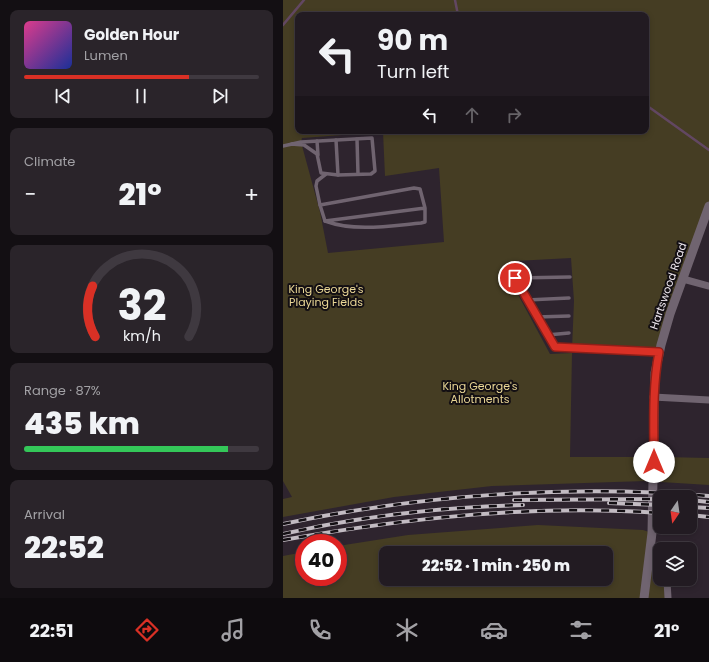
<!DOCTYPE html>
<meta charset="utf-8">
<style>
:root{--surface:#221b22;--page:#2a242a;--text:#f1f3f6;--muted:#a2a1a5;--line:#3f3940;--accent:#d93025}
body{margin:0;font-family:Poppins,sans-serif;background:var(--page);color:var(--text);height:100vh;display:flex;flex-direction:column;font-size:15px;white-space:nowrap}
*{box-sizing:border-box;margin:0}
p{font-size:13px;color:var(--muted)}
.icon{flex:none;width:22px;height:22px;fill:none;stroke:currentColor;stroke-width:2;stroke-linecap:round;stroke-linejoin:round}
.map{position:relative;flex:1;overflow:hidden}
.sheet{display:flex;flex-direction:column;gap:10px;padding:10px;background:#130f13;width:283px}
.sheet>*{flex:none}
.top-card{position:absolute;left:12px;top:12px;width:354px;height:122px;border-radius:8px;box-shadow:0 2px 6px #0003,0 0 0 1px var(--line);background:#221b22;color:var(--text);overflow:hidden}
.needle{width:26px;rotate:193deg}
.tools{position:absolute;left:370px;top:490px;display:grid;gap:8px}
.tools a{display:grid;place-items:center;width:44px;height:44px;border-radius:8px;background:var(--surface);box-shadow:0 2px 6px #0003,0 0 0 1px var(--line);font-size:20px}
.speed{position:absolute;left:12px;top:534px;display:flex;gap:8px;font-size:20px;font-weight:700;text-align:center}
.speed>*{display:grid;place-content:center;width:52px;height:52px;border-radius:50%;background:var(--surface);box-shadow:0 2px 6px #0003,0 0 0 1px var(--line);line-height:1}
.speed .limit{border:6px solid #d22;background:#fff;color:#111}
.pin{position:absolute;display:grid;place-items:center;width:34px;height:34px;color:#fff;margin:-17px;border:2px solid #fff;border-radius:50%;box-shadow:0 1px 4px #0007}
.me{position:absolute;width:44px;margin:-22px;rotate:0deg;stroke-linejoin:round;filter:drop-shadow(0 0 3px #0008)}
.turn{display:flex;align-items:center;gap:14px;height:84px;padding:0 16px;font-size:18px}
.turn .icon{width:52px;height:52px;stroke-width:2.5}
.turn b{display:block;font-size:28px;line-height:34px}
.lanes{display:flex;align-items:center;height:38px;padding:0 16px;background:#0003;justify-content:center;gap:20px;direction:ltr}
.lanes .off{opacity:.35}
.big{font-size:30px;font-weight:800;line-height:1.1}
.sheet .widget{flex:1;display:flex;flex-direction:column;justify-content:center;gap:6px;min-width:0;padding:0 14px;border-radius:8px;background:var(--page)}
.sheet .dial{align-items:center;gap:0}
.dial svg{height:104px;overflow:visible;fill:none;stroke:var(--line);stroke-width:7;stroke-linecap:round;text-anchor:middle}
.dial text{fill:var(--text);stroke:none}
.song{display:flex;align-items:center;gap:12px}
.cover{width:48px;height:48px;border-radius:6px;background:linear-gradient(135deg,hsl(330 70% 55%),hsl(230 70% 35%))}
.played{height:4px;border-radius:2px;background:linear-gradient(90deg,var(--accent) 70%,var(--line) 70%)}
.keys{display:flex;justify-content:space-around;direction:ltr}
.heat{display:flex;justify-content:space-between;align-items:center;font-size:22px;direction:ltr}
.charge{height:6px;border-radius:3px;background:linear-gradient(90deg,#34c759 87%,var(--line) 0)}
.trip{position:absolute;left:96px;top:546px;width:234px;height:40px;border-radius:8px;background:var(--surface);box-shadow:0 2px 6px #0003,0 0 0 1px var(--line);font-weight:800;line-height:40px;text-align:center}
.tab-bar{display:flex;height:64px;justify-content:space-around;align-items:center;background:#0e0b0e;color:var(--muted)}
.tab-bar .icon{width:28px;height:28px}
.tab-bar .selected{color:var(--accent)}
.tab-bar b{font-size:18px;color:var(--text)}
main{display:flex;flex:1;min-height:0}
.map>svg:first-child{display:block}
.green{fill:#453d23;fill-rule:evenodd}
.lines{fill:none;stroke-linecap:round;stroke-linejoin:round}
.stream{stroke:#624762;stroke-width:2.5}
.service{stroke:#706470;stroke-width:3.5}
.minor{stroke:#706470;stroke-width:7}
.tertiary{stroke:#706470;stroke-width:9}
.rail-casing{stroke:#c2bbc2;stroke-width:4}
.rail{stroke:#130f13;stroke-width:2.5;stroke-dasharray:8;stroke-linecap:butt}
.route-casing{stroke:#8d1f18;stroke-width:10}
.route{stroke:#d93025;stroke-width:7}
.labels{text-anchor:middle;stroke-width:4;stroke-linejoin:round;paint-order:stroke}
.street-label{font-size:11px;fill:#ece5ec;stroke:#130f13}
.park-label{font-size:11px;fill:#ead796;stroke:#130f13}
</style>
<main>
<section class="sheet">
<div class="widget">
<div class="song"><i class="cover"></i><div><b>Golden Hour</b><p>Lumen</p></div></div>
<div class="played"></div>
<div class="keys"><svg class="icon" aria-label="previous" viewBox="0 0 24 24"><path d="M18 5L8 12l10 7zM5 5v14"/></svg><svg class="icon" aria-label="pause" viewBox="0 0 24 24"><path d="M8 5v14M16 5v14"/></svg><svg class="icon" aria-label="next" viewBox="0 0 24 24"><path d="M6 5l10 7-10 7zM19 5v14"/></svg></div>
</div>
<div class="widget"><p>Climate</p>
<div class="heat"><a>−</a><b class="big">21°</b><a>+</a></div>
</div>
<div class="widget dial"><svg viewBox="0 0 100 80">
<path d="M14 69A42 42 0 1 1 86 69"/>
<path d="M14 69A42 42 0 0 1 12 30" stroke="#d93025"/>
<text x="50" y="56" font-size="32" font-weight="700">32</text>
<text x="50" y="72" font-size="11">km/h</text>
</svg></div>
<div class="widget"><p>Range · 87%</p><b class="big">435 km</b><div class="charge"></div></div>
<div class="widget"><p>Arrival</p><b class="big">22:52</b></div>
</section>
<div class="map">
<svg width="426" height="598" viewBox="0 0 426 598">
<rect width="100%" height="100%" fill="#2e242e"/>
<g class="green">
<path d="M0 0H426V206L376 352 289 349 291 301 288 258 232 261V289L267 354 289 353 287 457H364L363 481 209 486 111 497 0 517V499L9 497 0 481ZM15 15H363V131H15ZM100 132 102 176 156 168 161 242 45 253 37 212 18 142 19 138Z"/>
<polygon points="379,457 426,458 426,485 378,482"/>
<path d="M255 525 360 530 369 533 368 547 376 545 377 579H380L382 598H0V556L21 552V577H55V546L125 535ZM103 553H323V579H103Z"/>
</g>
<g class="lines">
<g class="stream">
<polyline points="172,0 175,15"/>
<polyline points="0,25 21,0"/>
<polyline points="363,105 426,150"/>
</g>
<g class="service">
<polyline points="74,139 75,174"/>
<polyline points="53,140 55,175"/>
<polyline points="34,141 35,155"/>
<polyline points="0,146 18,142 89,138 92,171 88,174 55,175 38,173 34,154 21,145 8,144"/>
<path d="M43 174 34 181 33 186 37 205 131 188 137 189 142 208 42 221C72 232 106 226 138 223L142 222V208"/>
<polyline points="37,205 42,221"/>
<polyline points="287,277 232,278 272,347 375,352"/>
<polyline points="244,300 286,298"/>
<polyline points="254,317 286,316"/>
<polyline points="264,335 286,333"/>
</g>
<g class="minor">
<polyline points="400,279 426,286"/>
<polyline points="370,397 426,400"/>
<polyline points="384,581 385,598"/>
</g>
<polyline class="tertiary" points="361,598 369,533 372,373 378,345 387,314 426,206"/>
<defs>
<g id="rail">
<polyline points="231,500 377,499"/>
<polyline points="407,500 426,502"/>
<polyline points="326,503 377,505"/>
<polyline points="407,507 426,508"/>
<polyline points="407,515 426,517"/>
<path d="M0 524C136 495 288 484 426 496"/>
<path d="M0 534C79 516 159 507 240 505"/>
<path d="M0 540C124 518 251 504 377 513"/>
</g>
</defs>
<use href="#rail" class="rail-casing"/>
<use href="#rail" class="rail"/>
</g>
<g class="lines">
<defs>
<path id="route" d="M232 278 272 347 376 352C369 389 371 425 371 462"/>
</defs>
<use href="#route" class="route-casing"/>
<use href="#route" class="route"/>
</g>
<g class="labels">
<g class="street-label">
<text transform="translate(385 286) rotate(-71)" y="4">Hartswood Road</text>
</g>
<g class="park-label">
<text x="43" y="293">King George's<tspan x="43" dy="13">Playing Fields</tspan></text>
<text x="197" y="390">King George's<tspan x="197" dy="13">Allotments</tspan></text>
</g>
</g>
</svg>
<div class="tools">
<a><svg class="needle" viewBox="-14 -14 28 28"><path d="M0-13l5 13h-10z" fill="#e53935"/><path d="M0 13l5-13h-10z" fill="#a2a1a5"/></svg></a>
<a><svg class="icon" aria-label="layers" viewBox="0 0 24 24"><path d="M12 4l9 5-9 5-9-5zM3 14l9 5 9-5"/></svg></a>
</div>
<div class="speed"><div class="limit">40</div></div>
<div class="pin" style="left:232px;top:278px;background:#d93025"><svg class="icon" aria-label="arrive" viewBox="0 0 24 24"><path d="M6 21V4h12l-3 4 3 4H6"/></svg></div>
<svg class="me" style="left:371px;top:462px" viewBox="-20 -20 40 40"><circle r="19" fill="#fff"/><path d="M0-13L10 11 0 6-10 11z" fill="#d93025"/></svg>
<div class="trip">22:52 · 1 min · 250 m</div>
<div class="top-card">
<div class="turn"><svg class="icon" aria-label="left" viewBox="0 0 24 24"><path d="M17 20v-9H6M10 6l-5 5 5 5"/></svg><div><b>90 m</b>Turn left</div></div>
<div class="lanes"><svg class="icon" aria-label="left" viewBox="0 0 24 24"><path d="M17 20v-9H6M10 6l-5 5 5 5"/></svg><svg class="icon off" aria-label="ahead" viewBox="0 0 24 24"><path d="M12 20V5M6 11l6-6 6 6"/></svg><svg class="icon off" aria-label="right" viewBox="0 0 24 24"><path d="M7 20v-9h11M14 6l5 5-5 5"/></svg></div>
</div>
</div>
</main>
<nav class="tab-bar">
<b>22:51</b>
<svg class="icon selected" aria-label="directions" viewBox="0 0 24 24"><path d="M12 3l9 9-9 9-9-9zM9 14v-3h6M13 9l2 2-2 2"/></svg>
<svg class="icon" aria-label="music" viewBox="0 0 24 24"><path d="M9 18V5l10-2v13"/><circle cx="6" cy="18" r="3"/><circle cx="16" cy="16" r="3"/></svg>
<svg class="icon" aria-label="phone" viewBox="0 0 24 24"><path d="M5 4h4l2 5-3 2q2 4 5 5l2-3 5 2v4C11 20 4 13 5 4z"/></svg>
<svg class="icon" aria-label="climate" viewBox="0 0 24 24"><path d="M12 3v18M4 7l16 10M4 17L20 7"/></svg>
<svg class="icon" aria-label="car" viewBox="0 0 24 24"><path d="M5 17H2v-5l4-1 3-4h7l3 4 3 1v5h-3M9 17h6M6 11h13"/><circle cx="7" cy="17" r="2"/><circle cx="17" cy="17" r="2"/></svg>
<svg class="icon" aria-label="filters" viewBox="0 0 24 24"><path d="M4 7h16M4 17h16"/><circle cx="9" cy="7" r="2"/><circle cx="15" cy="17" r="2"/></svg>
<b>21°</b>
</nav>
